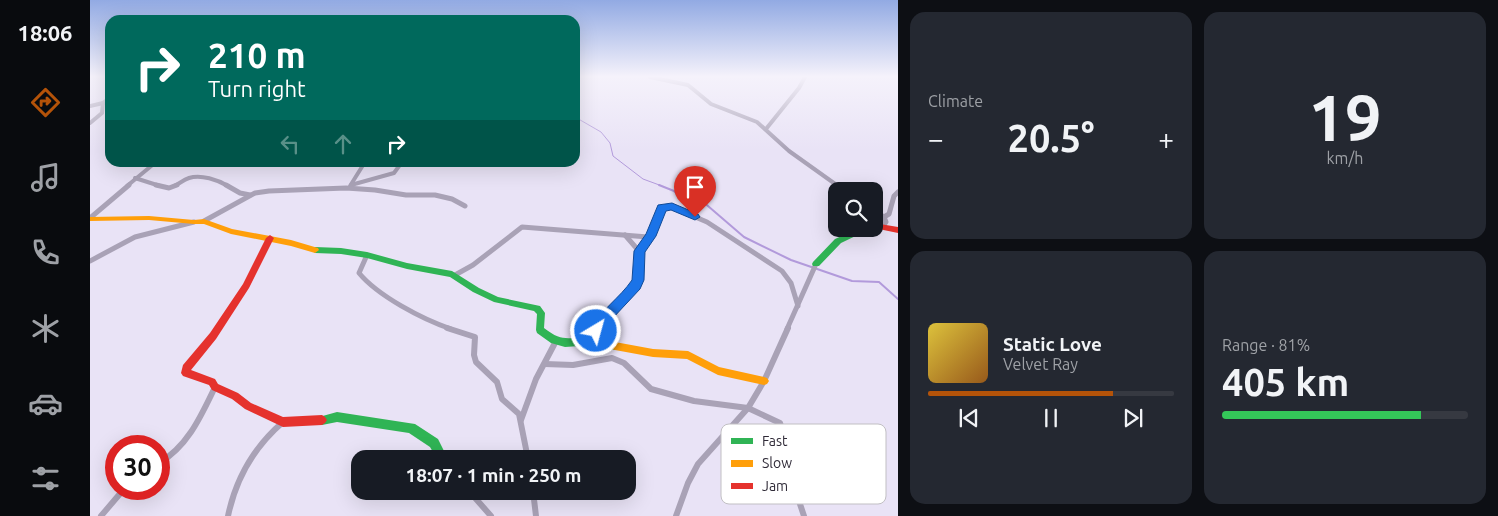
<!DOCTYPE html>
<meta charset="utf-8">
<style>
:root{--surface:#171b24;--page:#242831;--text:#f1f3f6;--muted:#9ea1a6;--line:#363941;--accent:#b45309}
body{margin:0;font-family:Ubuntu,sans-serif;background:var(--page);color:var(--text);height:100vh;display:flex;flex-direction:column;font-size:19px;white-space:nowrap}
*{box-sizing:border-box;margin:0}
p{font-size:16px;color:var(--muted)}
.icon{flex:none;width:28px;height:28px;fill:none;stroke:currentColor;stroke-width:2;stroke-linecap:round;stroke-linejoin:round}
.map{position:relative;flex:1;overflow:hidden}
.panel{display:flex;flex-direction:column;gap:12px;padding:12px;background:#0d0f14;width:600px}
.panel>*{flex:none}
.guide{position:absolute;left:15px;top:15px;width:475px;height:152px;border-radius:15px;box-shadow:0 5px 20px #0002;background:#00695c;color:#fff;overflow:hidden}
.controls{position:absolute;left:738px;top:182px;display:grid;gap:10px}
.controls a{display:grid;place-items:center;width:55px;height:55px;border-radius:10px;background:var(--surface);box-shadow:0 5px 20px #0002;font-size:25px}
.speed{position:absolute;left:15px;top:435px;display:flex;gap:10px;font-size:25px;font-weight:700;text-align:center}
.speed>*{display:grid;place-content:center;width:65px;height:65px;border-radius:50%;background:var(--surface);box-shadow:0 5px 20px #0002;line-height:1}
.speed .limit{border:8px solid #d22;background:#fff;color:#111}
.pin{position:absolute;display:grid;place-items:center;width:42px;height:42px;color:#fff;margin:-51px -21px;border-radius:50% 50% 50% 0;rotate:-45deg;box-shadow:0 0 5px #0007}
.pin .icon{rotate:45deg}
.me{position:absolute;width:55px;margin:-28px;rotate:37deg;stroke-linejoin:round;filter:drop-shadow(0 0 4px #0008)}
.turn{display:flex;align-items:center;gap:18px;height:105px;padding:0 20px;font-size:22px}
.turn .icon{width:65px;height:65px;stroke-width:2.5}
.turn b{display:block;font-size:35px;line-height:42px}
.lanes{display:flex;align-items:center;height:48px;padding:0 20px;background:#0003;justify-content:center;gap:25px;direction:ltr}
.lanes .off{opacity:.35}
.big{font-size:38px;font-weight:700;line-height:1.1}
.panel .card{flex:1;display:flex;flex-direction:column;justify-content:center;gap:8px;min-width:0;padding:0 18px;border-radius:15px;background:var(--page)}
.panel .dial{align-items:center;gap:0}
.dial b{font-size:65px;line-height:1}
.song{display:flex;align-items:center;gap:15px}
.cover{width:60px;height:60px;border-radius:8px;background:linear-gradient(135deg,hsl(50 70% 55%),hsl(30 70% 35%))}
.played{height:5px;border-radius:2px;background:linear-gradient(90deg,var(--accent) 75%,var(--line) 75%)}
.keys{display:flex;justify-content:space-around;direction:ltr}
.heat{display:flex;justify-content:space-between;align-items:center;font-size:28px;direction:ltr}
.charge{height:8px;border-radius:4px;background:linear-gradient(90deg,#34c759 81%,var(--line) 0)}
.panel .tiles{flex:1;display:grid;gap:12px;grid-template-columns:repeat(2,1fr)}
.trip{position:absolute;left:261px;top:450px;width:285px;height:50px;border-radius:15px;background:var(--surface);box-shadow:0 5px 20px #0002;font-weight:700;line-height:50px;text-align:center}
main{display:flex;flex:1;min-height:0}
.dock{display:flex;flex-direction:column;width:90px;justify-content:space-around;align-items:center;background:#090b0e;color:var(--muted)}
.dock .icon{width:35px;height:35px}
.dock .active{color:var(--accent)}
.dock b{font-size:22px;color:var(--text)}
.map>svg:first-child{display:block}
.lines{fill:none;stroke-linecap:round;stroke-linejoin:round}
.stream-far1{stroke:#b29adb;stroke-width:1}
.stream{stroke:#b29adb;stroke-width:2}
.street-far2{stroke:#a9a2b6;stroke-width:4}
.street-far1{stroke:#a9a2b6;stroke-width:5}
.street{stroke:#a9a2b6;stroke-width:6}
.fast{fill:#30b455;fill-rule:evenodd}
.slow{fill:#ff9f0a;fill-rule:evenodd}
.jam{fill:#e5322d;fill-rule:evenodd}
.route{fill:#1a73e8;stroke:#114b97}
.key{fill:#fff;stroke:#c1bfc3;stroke-width:1}
.key-label{font-size:14px;fill:#2f2a37}
</style>
<main>
<nav class="dock">
<b>18:06</b>
<svg class="icon active" aria-label="directions" viewBox="0 0 24 24"><path d="M12 3l9 9-9 9-9-9zM9 14v-3h6M13 9l2 2-2 2"/></svg>
<svg class="icon" aria-label="music" viewBox="0 0 24 24"><path d="M9 18V5l10-2v13"/><circle cx="6" cy="18" r="3"/><circle cx="16" cy="16" r="3"/></svg>
<svg class="icon" aria-label="phone" viewBox="0 0 24 24"><path d="M5 4h4l2 5-3 2q2 4 5 5l2-3 5 2v4C11 20 4 13 5 4z"/></svg>
<svg class="icon" aria-label="climate" viewBox="0 0 24 24"><path d="M12 3v18M4 7l16 10M4 17L20 7"/></svg>
<svg class="icon" aria-label="car" viewBox="0 0 24 24"><path d="M5 17H2v-5l4-1 3-4h7l3 4 3 1v5h-3M9 17h6M6 11h13"/><circle cx="7" cy="17" r="2"/><circle cx="17" cy="17" r="2"/></svg>
<svg class="icon" aria-label="filters" viewBox="0 0 24 24"><path d="M4 7h16M4 17h16"/><circle cx="9" cy="7" r="2"/><circle cx="15" cy="17" r="2"/></svg>
</nav>
<div class="map">
<svg width="808" height="516" viewBox="0 0 808 516">
<rect width="100%" height="100%" fill="#e9e3f6"/>
<g class="lines">
<polyline class="stream-far1" points="485,117 511,132 520,143 523,156 553,179 572,186"/>
<polyline class="stream" points="569,185 584,191 593,200 611,200 654,237 701,260 762,281 789,282 808,299"/>
<g class="street-far2">
<polyline points="560,77 598,85 621,104 667,122 699,151 748,186"/>
<polyline points="0,106 13,103"/>
<polyline points="0,123 12,113 13,103 20,98"/>
<polyline points="676,129 709,88 715,77"/>
<polyline points="45,178 70,186"/>
<polyline points="261,185 304,173 312,162"/>
<polyline points="37,186 66,162"/>
<path d="M84 186C89 184 93 180 99 178 111 174 128 180 138 186"/>
<polyline points="260,186 275,162"/>
</g>
<g class="street-far1">
<polyline points="66,185 79,188 87,185"/>
<polyline points="136,185 150,193 160,195"/>
<polyline points="746,185 754,191"/>
<polyline points="784,211 794,217"/>
<polyline points="0,218 39,185"/>
<polyline points="114,221 165,193 179,191 256,188 285,190 316,195 345,195 362,199 375,206"/>
<polyline points="793,226 796,222 794,217 799,214 804,196 808,192"/>
<polyline points="549,251 560,237"/>
<path d="M277 255 269 273C288 296 332 319 361 329"/>
<polyline points="0,261 45,237 104,222"/>
<polyline points="365,275 383,265 432,227 558,237 561,236 572,208 582,207 617,222 692,271 701,283 708,306"/>
<polyline points="507,329 548,280 550,260 548,250 535,235"/>
<polyline points="697,329 726,264"/>
</g>
<g class="street">
<polyline points="357,328 385,337 384,355 386,362 407,382 412,399 429,414 438,459"/>
<polyline points="501,341 508,328"/>
<polyline points="455,364 483,365 522,358 534,363 561,389 604,401 658,408 690,423 698,449 701,477 714,516"/>
<polyline points="431,420 446,379 466,341"/>
<path d="M69 463C98 446 111 416 125 387"/>
<polyline points="379,491 401,516"/>
<polyline points="443,491 446,516"/>
<polyline points="11,516 34,489"/>
<path d="M138 516C146 478 164 447 193 422"/>
<polyline points="586,516 598,483 608,464 658,408 674,381 698,328"/>
</g>
<g class="fast">
<polygon points="767,229 777,229 776,231 751,243 729,266 723,266 722,264 723,262 745,239"/>
<path d="M225 247 251 248 277 252 317 263 362 271 389 288 408 297 450 306 455 313 454 328C473 343 479 337 500 337 510 337 519 340 528 343L529 346 528 349 525 350 504 345 475 347 461 343 447 333 446 330 447 314 444 311 404 302 383 292 360 277 317 269 277 258 251 254 225 253 221 250Z"/>
<polygon points="247,412 325,424 348,439 358,459 347,459 340,447 319,433 247,422 232,425 229,423 227,420 229,417"/>
</g>
<g class="slow">
<polygon points="59,216 104,220 114,219 142,229 201,240 228,248 229,250 225,253 201,246 141,234 114,224 104,224 59,220 0,221 0,217"/>
<polygon points="525,342 563,349 598,351 629,367 674,377 677,378 679,381 677,384 674,385 628,375 597,359 563,357 525,350 522,349 521,346 522,343"/>
</g>
<g class="jam">
<polygon points="784,223 808,227 808,233 784,228"/>
<polygon points="180,235 184,238 159,288 126,339 101,370 125,379 128,384 148,393 161,403 193,417 232,415 235,417 237,420 235,423 232,425 193,427 155,409 142,399 122,390 119,385 93,376 91,373 93,365 120,333 153,284 176,238"/>
</g>
</g>
<linearGradient id="sky" x2="0" y2="1"><stop stop-color="#92aae3"/><stop offset="0.51" stop-color="#f5f2fb"/><stop offset="1" stop-color="#f5f2fb" stop-opacity="0"/></linearGradient>
<rect width="808" height="150" fill="url(#sky)"/>
<path class="route" d="M582 203 608 214 610 217 605 220 581 210 576 211 566 236 555 252 554 280 550 289 522 319 511 335 506 337 502 335 500 331C509 311 530 298 542 280L544 251 556 234 568 205Z"/>
<rect x="631" y="424" width="165" height="80" rx="8" class="key"/>
<rect x="641" y="438" width="22" height="6" fill="#30b455"/>
<rect x="641" y="460" width="22" height="7" fill="#ff9f0a"/>
<rect x="641" y="483" width="22" height="6" fill="#e5322d"/>
<g class="key-label">
<text x="672" y="446">Fast</text>
<text x="672" y="468">Slow</text>
<text x="672" y="491">Jam</text>
</g>
</svg>
<div class="controls">
<a><svg class="icon" aria-label="search" viewBox="0 0 24 24"><circle cx="10" cy="10" r="6"/><path d="M15 15l6 6"/></svg></a>
</div>
<div class="speed"><div class="limit">30</div></div>
<div class="pin" style="left:605px;top:217px;background:#d93025"><svg class="icon" aria-label="arrive" viewBox="0 0 24 24"><path d="M6 21V4h12l-3 4 3 4H6"/></svg></div>
<svg class="me" style="left:506px;top:331px" viewBox="-20 -20 40 40"><circle r="17" fill="#1a73e8" stroke="#fff" stroke-width="3"/><path d="M0-11L8 9 0 5-8 9z" fill="#fff"/></svg>
<div class="trip">18:07 · 1 min · 250 m</div>
<div class="guide">
<div class="turn"><svg class="icon" aria-label="right" viewBox="0 0 24 24"><path d="M7 20v-9h11M14 6l5 5-5 5"/></svg><div><b>210 m</b>Turn right</div></div>
<div class="lanes"><svg class="icon off" aria-label="left" viewBox="0 0 24 24"><path d="M17 20v-9H6M10 6l-5 5 5 5"/></svg><svg class="icon off" aria-label="ahead" viewBox="0 0 24 24"><path d="M12 20V5M6 11l6-6 6 6"/></svg><svg class="icon" aria-label="right" viewBox="0 0 24 24"><path d="M7 20v-9h11M14 6l5 5-5 5"/></svg></div>
</div>
</div>
<section class="panel">
<div class="tiles">
<div class="card"><p>Climate</p>
<div class="heat"><a>−</a><b class="big">20.5°</b><a>+</a></div>
</div>
<div class="card dial"><b>19</b><p>km/h</p></div>
<div class="card">
<div class="song"><i class="cover"></i><div><b>Static Love</b><p>Velvet Ray</p></div></div>
<div class="played"></div>
<div class="keys"><svg class="icon" aria-label="previous" viewBox="0 0 24 24"><path d="M18 5L8 12l10 7zM5 5v14"/></svg><svg class="icon" aria-label="pause" viewBox="0 0 24 24"><path d="M8 5v14M16 5v14"/></svg><svg class="icon" aria-label="next" viewBox="0 0 24 24"><path d="M6 5l10 7-10 7zM19 5v14"/></svg></div>
</div>
<div class="card"><p>Range · 81%</p><b class="big">405 km</b><div class="charge"></div></div>
</div>
</section>
</main>
